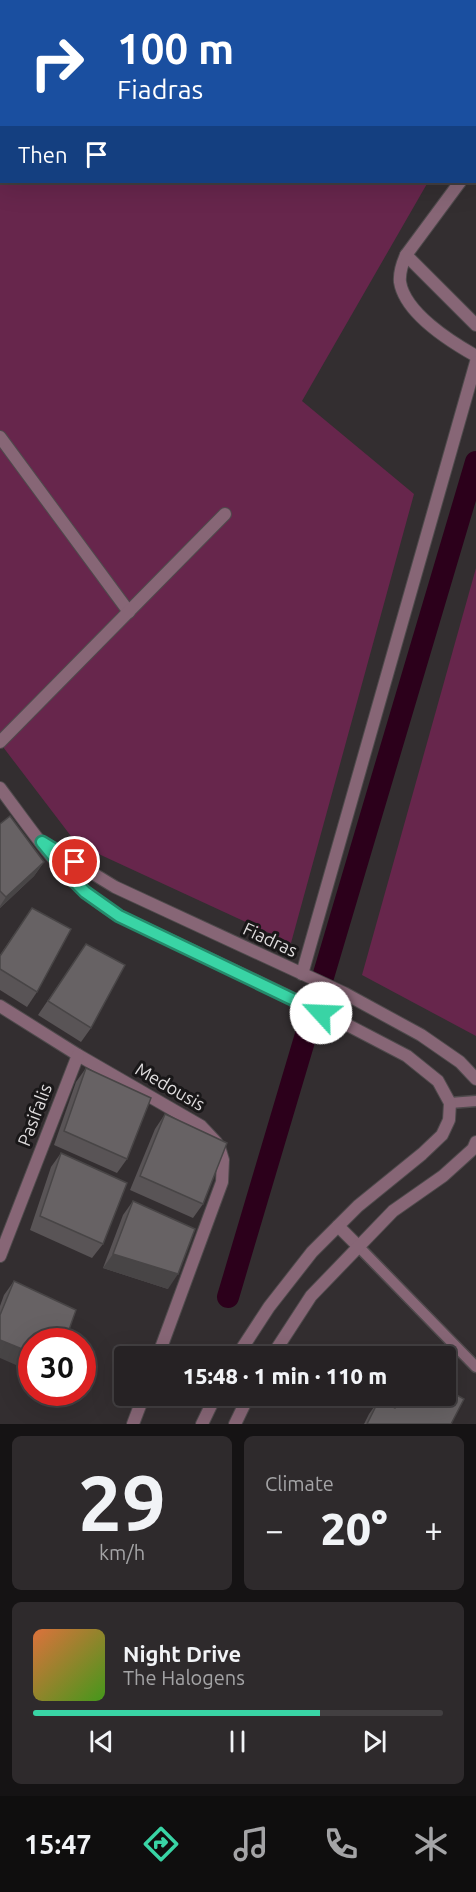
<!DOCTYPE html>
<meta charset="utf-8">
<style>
:root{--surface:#262224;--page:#2e2a2c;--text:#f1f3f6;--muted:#a4a4a6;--line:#423f41;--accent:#39d4a5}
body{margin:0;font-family:Ubuntu,sans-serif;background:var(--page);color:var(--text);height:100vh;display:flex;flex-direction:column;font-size:22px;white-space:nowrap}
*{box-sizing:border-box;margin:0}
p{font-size:20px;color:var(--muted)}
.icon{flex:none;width:33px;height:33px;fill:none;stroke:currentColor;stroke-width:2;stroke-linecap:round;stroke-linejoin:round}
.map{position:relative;height:1424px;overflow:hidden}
.sheet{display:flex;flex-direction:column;gap:12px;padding:12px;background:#151314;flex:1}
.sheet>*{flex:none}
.top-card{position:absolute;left:0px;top:0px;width:477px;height:183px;box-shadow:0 6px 24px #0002,0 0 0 2px var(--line);background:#1a4fa0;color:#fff;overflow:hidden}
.speed{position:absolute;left:18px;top:1328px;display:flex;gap:12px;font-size:30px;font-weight:700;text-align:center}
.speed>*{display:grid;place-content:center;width:78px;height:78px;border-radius:50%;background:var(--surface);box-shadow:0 6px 24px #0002,0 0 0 2px var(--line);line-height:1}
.speed .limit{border:9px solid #d22;background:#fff;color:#111}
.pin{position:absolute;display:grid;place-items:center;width:51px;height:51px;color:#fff;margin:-26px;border:3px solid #fff;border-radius:50%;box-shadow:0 2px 6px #0007}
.me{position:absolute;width:66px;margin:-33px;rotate:295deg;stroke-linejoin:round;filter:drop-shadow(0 0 4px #0008)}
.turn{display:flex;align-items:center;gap:21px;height:126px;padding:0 18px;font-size:27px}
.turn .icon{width:78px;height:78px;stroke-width:2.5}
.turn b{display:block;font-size:42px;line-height:51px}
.then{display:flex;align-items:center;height:57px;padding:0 18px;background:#0003;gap:12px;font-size:22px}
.big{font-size:45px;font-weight:800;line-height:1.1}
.sheet .tile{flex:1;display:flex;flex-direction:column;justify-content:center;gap:9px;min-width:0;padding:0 21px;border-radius:9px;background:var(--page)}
.sheet .dial{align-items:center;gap:0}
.dial b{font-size:78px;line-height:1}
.song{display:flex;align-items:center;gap:18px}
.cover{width:72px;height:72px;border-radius:9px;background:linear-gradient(135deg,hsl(20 70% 55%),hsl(100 70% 35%))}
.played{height:6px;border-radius:3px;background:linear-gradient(90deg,var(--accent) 70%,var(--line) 70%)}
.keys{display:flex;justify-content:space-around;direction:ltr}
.heat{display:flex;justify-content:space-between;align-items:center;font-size:33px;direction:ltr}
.sheet .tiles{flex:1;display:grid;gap:12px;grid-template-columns:1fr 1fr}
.tile:last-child{grid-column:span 2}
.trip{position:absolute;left:114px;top:1346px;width:342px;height:60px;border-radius:6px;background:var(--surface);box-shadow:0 6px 24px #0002,0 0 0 2px var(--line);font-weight:800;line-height:60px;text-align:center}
.menu{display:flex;height:96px;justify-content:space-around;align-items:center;background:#0f0e0e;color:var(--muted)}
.menu .icon{width:42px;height:42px}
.menu .current{color:var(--accent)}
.menu b{font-size:27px;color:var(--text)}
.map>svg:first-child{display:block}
.green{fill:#67264c}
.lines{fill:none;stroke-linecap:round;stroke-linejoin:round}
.canal{stroke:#2c001b;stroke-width:22}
.lane-casing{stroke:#4f4a4c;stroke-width:13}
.street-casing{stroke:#4f4a4c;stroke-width:14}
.lane{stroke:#876676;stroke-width:10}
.street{stroke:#876676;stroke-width:12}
.wall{fill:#595456}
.shaded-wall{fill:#484546}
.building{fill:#676264;stroke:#484546;stroke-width:1.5}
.route-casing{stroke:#258a6b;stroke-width:15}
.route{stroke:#39d4a5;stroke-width:10}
.labels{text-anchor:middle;stroke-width:6;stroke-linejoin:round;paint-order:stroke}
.street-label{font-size:18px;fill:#dfdcdd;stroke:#191718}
</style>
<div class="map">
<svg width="476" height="1424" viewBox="0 0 476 1424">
<rect width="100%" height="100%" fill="#332e30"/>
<g class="green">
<polygon points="0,0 334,0 336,1 2,2 2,182 428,182 302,401 414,494 291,943 77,844 0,743"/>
<polygon points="476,568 476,1036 362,975"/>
</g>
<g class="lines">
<polyline class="canal" points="228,1297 476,462"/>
<defs>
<g id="lane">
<polyline points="450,1103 476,1101"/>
<polyline points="358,1246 476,1367"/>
</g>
<g id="street">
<polyline points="385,0 388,2"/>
<polyline points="476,64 476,65"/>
<polyline points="476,158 476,157"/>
<path d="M460 182 406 255C402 264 399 272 400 282 405 313 451 342 476 356"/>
<polyline points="406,255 476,325"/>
<polyline points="0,437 129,612"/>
<polyline points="0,742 225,514"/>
<path d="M0 788C24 820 47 854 75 882 88 895 103 906 119 916L338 1020 407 1056 438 1081 450 1103 449 1120 442 1135 422 1154 358 1206 312 1252 269 1307 237 1356"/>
<polyline points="48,846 115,887 344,993 421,1035 460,1062 476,1079"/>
<polyline points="302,974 476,362"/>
<polyline points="0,1006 78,1055 201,1126 216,1142 220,1150 223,1160 222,1182 158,1356"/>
<polyline points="338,1226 358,1246"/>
<polyline points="0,1256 78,1055"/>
<polyline points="272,1356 311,1296 393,1211 443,1176 473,1149 476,1142"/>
<polyline points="133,1424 144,1395"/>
<polyline points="202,1424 216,1395"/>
<polyline points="235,1424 249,1395"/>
</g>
</defs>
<use href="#lane" class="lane-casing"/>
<use href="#street" class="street-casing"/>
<use href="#lane" class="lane"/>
<use href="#street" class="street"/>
</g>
<g class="wall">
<polygon points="0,824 44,862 34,876 0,908"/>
<polygon points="32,908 37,992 27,1007 0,990 0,955"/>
<polygon points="86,944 91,1028 81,1042 38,1015"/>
<polygon points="86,1068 127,1159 117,1173 54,1145 76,1082"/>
<polygon points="165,1114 203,1204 193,1218 130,1190 155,1129"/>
<polygon points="61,1153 103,1244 92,1258 30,1230 51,1167"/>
<polygon points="133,1201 168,1289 103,1268 123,1215"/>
<polygon points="14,1281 0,1358 0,1306 4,1295"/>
<polygon points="399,1395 446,1395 451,1424 364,1424 369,1414 379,1400 393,1407"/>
</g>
<g class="shaded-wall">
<polygon points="44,862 34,876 0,908 0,906 6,897"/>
<polygon points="113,1254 178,1274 168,1289 103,1268"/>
<polygon points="0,1340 32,1353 32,1372 0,1358"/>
</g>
<g class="building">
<polygon points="10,816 44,862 6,897 0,891 0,824"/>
<polygon points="32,908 71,929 37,992 0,969 0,956"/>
<polygon points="86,944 125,965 91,1028 48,1001"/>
<polygon points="86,1068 151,1098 127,1159 64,1131"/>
<polygon points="165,1114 227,1143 203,1204 140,1176"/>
<polygon points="61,1153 127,1183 103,1244 40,1216"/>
<polygon points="133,1201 195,1229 178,1274 113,1254"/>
<polygon points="14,1281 76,1310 65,1341 32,1341 32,1353 0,1340 0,1315"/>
<polygon points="446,1389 464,1399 451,1424 367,1424 379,1400 395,1408 402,1395 446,1395"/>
</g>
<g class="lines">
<defs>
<polyline id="route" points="75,862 42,842 74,881 85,892 119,916 321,1013"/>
</defs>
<use href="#route" class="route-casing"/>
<use href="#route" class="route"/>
</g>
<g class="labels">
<g class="street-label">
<text transform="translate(270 940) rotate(25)" y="6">Fiadras</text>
<text transform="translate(170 1087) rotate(30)" y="6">Medousis</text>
<text transform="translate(35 1115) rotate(-69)" y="6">Pasifalis</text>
</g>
</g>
</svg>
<div class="speed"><div class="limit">30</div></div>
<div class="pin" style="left:75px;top:862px;background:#d93025"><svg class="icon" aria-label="arrive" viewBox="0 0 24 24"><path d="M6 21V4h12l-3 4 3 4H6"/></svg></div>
<svg class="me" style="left:321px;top:1013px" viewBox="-20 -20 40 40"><circle r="19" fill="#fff"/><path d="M0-13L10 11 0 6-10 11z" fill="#39d4a5"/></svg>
<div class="trip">15:48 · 1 min · 110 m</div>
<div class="top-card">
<div class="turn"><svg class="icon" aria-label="right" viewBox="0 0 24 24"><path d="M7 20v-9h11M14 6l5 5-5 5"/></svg><div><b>100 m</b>Fiadras</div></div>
<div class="then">Then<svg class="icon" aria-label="arrive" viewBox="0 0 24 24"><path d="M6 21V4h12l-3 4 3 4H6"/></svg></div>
</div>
</div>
<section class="sheet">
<div class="tiles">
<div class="tile dial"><b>29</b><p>km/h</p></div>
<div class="tile"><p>Climate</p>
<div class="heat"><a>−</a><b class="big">20°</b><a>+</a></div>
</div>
<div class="tile">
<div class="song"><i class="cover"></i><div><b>Night Drive</b><p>The Halogens</p></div></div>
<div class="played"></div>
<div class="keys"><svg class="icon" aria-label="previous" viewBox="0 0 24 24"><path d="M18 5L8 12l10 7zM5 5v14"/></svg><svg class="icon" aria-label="pause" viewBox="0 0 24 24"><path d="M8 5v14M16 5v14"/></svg><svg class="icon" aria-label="next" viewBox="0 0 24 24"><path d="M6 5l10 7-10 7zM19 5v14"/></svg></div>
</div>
</div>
</section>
<nav class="menu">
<b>15:47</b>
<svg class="icon current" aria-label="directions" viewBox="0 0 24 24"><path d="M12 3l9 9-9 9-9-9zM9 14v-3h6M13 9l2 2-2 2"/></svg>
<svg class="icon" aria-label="music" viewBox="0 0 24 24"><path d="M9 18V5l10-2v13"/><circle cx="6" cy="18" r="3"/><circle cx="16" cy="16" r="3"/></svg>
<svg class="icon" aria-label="phone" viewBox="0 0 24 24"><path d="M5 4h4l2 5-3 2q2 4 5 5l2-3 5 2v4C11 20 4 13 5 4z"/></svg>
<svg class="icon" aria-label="climate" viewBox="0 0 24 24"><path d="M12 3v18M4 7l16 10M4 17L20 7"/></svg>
</nav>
